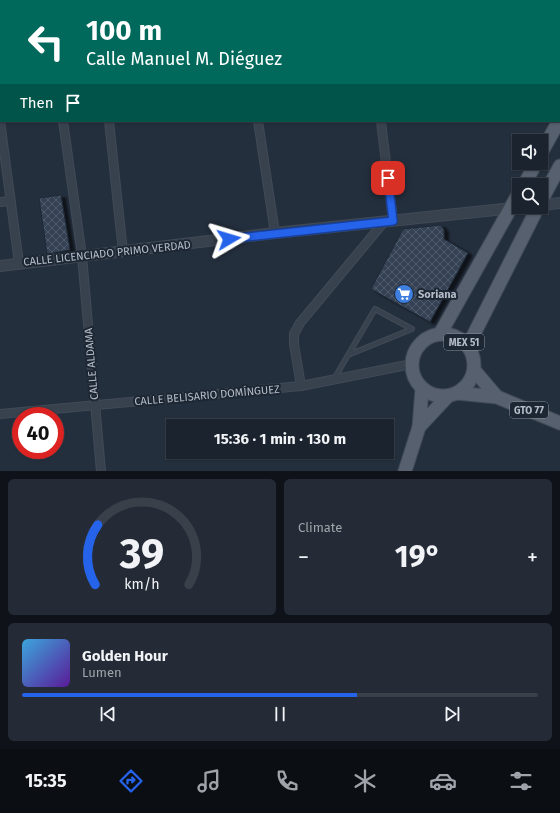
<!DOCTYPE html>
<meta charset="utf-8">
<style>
:root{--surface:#1b232e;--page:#242b36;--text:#f1f3f6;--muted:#a0a4aa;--line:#39404a;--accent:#2563eb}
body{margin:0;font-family:"Fira Sans",sans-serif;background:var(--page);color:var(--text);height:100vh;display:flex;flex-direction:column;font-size:15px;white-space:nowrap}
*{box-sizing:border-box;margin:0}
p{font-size:13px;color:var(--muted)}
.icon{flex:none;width:22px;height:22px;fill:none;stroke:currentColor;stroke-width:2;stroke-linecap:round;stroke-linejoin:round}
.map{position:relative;height:471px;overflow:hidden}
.details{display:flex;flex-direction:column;gap:8px;padding:8px;background:#0f1319;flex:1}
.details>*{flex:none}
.banner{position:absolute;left:0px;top:0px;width:560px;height:122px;box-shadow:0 1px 3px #0004,0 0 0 1px var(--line);background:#00695c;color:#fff;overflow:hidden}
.tools{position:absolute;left:512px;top:134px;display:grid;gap:8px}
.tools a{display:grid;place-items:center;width:36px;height:36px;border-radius:0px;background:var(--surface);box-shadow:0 1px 3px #0004,0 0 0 1px var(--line);font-size:20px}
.speed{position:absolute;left:12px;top:407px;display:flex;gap:8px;font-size:20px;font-weight:700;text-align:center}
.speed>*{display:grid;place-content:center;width:52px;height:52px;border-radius:50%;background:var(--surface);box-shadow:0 1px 3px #0004,0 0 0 1px var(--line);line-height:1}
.speed .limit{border:6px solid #d22;background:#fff;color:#111}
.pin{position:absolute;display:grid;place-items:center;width:34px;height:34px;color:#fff;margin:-17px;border-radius:8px;box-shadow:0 2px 6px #0006}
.me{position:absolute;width:44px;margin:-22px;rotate:83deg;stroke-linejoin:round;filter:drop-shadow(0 0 3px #0008)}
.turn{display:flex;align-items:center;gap:14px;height:84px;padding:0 20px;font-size:18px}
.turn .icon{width:52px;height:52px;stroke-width:2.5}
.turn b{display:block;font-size:28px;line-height:34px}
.then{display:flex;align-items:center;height:38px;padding:0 20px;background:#0003;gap:8px;font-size:15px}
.big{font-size:30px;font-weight:700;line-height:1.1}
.details .tile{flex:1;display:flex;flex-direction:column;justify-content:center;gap:6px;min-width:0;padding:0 14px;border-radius:6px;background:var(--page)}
.details .dial{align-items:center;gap:0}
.dial svg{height:104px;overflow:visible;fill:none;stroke:var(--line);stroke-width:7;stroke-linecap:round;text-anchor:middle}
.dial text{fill:var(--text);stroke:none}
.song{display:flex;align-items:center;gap:12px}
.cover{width:48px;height:48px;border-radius:6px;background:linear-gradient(135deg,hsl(200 70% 55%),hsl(270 70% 35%))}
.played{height:4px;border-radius:2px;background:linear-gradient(90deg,var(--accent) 65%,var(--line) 65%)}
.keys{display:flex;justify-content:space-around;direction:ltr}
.heat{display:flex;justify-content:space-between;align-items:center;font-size:22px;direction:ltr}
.details .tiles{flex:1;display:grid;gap:8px;grid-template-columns:1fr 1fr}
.tile:last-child{grid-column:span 2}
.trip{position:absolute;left:166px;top:419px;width:228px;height:40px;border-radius:0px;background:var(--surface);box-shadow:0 1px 3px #0004,0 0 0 1px var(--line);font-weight:700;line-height:40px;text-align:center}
.tab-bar{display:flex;height:64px;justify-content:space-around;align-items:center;background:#0b0e12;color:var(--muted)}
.tab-bar .icon{width:28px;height:28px}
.tab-bar .selected{color:var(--accent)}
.tab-bar b{font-size:18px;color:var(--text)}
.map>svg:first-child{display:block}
.building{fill:url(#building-cross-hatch);stroke:#1f2835;filter:url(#shadow)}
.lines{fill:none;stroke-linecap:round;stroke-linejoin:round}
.service-casing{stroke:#414a57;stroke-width:6}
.minor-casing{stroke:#414a57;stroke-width:10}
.tertiary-casing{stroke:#414a57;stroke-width:12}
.primary-casing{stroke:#414a57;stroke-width:15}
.service{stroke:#38414e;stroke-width:4}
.minor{stroke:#38414e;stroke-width:8}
.tertiary{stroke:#38414e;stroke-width:10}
.primary{stroke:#56606e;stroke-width:13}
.route-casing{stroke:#184099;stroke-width:10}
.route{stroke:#2563eb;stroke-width:7}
.labels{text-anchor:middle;stroke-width:4;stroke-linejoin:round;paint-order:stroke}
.shield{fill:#1d2633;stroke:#878f9c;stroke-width:1}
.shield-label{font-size:10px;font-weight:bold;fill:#b4bcc9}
.street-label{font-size:11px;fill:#b4bcc9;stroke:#1d2633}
.poi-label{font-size:11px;font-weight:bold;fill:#b4bcc9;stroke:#1d2633;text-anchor:start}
</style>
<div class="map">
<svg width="560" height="471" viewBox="0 0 560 471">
<defs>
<pattern id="building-cross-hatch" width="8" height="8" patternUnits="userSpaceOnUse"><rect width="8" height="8" fill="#364354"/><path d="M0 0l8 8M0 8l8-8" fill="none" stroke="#515c6b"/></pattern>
<filter id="shadow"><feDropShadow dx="4.5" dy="2.5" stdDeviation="1" flood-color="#0009"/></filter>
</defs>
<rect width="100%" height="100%" fill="#242f3e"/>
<g class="building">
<polygon points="61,195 70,250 47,254 39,198"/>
<polygon points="441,225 444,230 444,239 468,253 430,322 371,289 403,229"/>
</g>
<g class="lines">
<defs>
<polyline id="service" points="334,379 375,309 412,329 348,355"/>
<g id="minor">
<polyline points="45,0 45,1"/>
<polyline points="93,0 94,1"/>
<polyline points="239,0 239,1"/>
<polyline points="362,0 362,1"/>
<polyline points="524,0 524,1"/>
<polyline points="559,85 560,86"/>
<polyline points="0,121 19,263"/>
<polyline points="63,121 82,256 101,471"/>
<polyline points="109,121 123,252"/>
<polyline points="258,121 275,233"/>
<polyline points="381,121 393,221"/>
<polyline points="0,202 11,201"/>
<polyline points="301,386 294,344 294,334 300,323 384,222"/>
<polyline points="0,414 301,386 412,364"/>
</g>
<g id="tertiary">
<polyline points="541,205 560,203"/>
<polyline points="0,266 275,233 523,207"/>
</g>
<g id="primary">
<polyline points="541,153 559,121"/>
<polyline points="524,185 536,163"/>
<polyline points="541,201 560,166"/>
<circle cx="443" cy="365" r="31"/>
<polyline points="440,334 519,193"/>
<polyline points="471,350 473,336 538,207"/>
<polyline points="474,370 497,397"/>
<polyline points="457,393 497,397 560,423"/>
<polyline points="419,427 448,396"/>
<polyline points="405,471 419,427 422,389"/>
</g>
</defs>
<use href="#service" class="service-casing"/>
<use href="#minor" class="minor-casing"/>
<use href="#tertiary" class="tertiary-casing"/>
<use href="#primary" class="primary-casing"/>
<use href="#service" class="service"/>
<use href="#minor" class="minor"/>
<use href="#tertiary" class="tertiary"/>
<use href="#primary" class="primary"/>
</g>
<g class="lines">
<defs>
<polyline id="route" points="229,239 393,221 388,178"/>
</defs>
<use href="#route" class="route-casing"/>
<use href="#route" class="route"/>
</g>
<defs>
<symbol id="supermarket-disc" viewBox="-11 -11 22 22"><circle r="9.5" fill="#3f7fe0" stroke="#1d2633"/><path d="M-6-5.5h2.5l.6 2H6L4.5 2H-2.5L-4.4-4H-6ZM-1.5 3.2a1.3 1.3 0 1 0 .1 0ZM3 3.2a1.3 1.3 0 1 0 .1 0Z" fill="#fff"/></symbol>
</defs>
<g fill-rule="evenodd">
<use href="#supermarket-disc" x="393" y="283" width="22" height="22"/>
</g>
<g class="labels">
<g class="shield">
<rect x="444" y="334" width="40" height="16" rx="3"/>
<rect x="510" y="402" width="38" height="16" rx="3"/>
</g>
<g class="shield-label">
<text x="464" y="346">MEX 51</text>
<text x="529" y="414">GTO 77</text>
</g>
<g class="street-label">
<text transform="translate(107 253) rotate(-6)" y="4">CALLE LICENCIADO PRIMO VERDAD</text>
<text transform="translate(91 364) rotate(-95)" y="4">CALLE ALDAMA</text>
<text transform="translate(207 395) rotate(-5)" y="4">CALLE BELISARIO DOMÍNGUEZ</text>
</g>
<g class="poi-label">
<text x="418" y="298">Soriana</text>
</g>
</g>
</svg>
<div class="tools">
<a><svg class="icon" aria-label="sound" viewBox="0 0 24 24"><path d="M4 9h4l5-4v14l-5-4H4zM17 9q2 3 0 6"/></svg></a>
<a><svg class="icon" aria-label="search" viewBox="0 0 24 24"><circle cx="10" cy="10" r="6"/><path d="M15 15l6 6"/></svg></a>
</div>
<div class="speed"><div class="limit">40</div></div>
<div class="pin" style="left:388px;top:178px;background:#d93025"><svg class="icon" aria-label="arrive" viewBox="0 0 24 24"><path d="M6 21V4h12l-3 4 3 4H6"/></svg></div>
<svg class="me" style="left:229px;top:239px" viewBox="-20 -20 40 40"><path d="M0-17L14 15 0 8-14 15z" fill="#2563eb" stroke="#fff" stroke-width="4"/></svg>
<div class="trip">15:36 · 1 min · 130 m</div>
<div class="banner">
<div class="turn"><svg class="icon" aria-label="left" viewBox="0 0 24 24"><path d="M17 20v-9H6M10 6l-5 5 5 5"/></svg><div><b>100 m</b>Calle Manuel M. Diéguez</div></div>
<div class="then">Then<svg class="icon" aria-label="arrive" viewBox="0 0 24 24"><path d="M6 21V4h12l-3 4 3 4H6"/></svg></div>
</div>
</div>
<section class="details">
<div class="tiles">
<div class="tile dial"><svg viewBox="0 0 100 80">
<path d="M14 69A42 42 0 1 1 86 69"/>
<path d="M14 69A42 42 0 0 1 16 23" stroke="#2563eb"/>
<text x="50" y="56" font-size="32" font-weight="700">39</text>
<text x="50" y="72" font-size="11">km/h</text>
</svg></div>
<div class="tile"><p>Climate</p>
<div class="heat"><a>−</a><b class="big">19°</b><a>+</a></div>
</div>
<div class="tile">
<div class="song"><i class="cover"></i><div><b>Golden Hour</b><p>Lumen</p></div></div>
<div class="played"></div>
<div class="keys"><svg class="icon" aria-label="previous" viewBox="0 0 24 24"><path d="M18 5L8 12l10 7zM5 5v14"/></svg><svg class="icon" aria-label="pause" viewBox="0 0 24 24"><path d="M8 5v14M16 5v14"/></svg><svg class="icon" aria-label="next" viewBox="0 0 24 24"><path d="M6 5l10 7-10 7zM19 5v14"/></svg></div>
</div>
</div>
</section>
<nav class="tab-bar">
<b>15:35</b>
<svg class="icon selected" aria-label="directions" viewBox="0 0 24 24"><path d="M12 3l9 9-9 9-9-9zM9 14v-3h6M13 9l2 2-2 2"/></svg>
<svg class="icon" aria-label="music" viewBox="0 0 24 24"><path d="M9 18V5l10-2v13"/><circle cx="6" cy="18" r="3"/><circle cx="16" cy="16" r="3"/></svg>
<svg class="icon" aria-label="phone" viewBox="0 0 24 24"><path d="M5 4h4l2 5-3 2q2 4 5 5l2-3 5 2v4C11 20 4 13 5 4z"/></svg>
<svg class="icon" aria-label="climate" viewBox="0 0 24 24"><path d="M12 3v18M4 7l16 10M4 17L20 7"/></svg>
<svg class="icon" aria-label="car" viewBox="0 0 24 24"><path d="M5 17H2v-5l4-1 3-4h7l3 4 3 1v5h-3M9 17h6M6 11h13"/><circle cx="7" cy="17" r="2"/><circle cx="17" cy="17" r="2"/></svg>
<svg class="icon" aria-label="filters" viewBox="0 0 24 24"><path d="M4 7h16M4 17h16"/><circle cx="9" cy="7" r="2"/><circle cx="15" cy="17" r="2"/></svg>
</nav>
